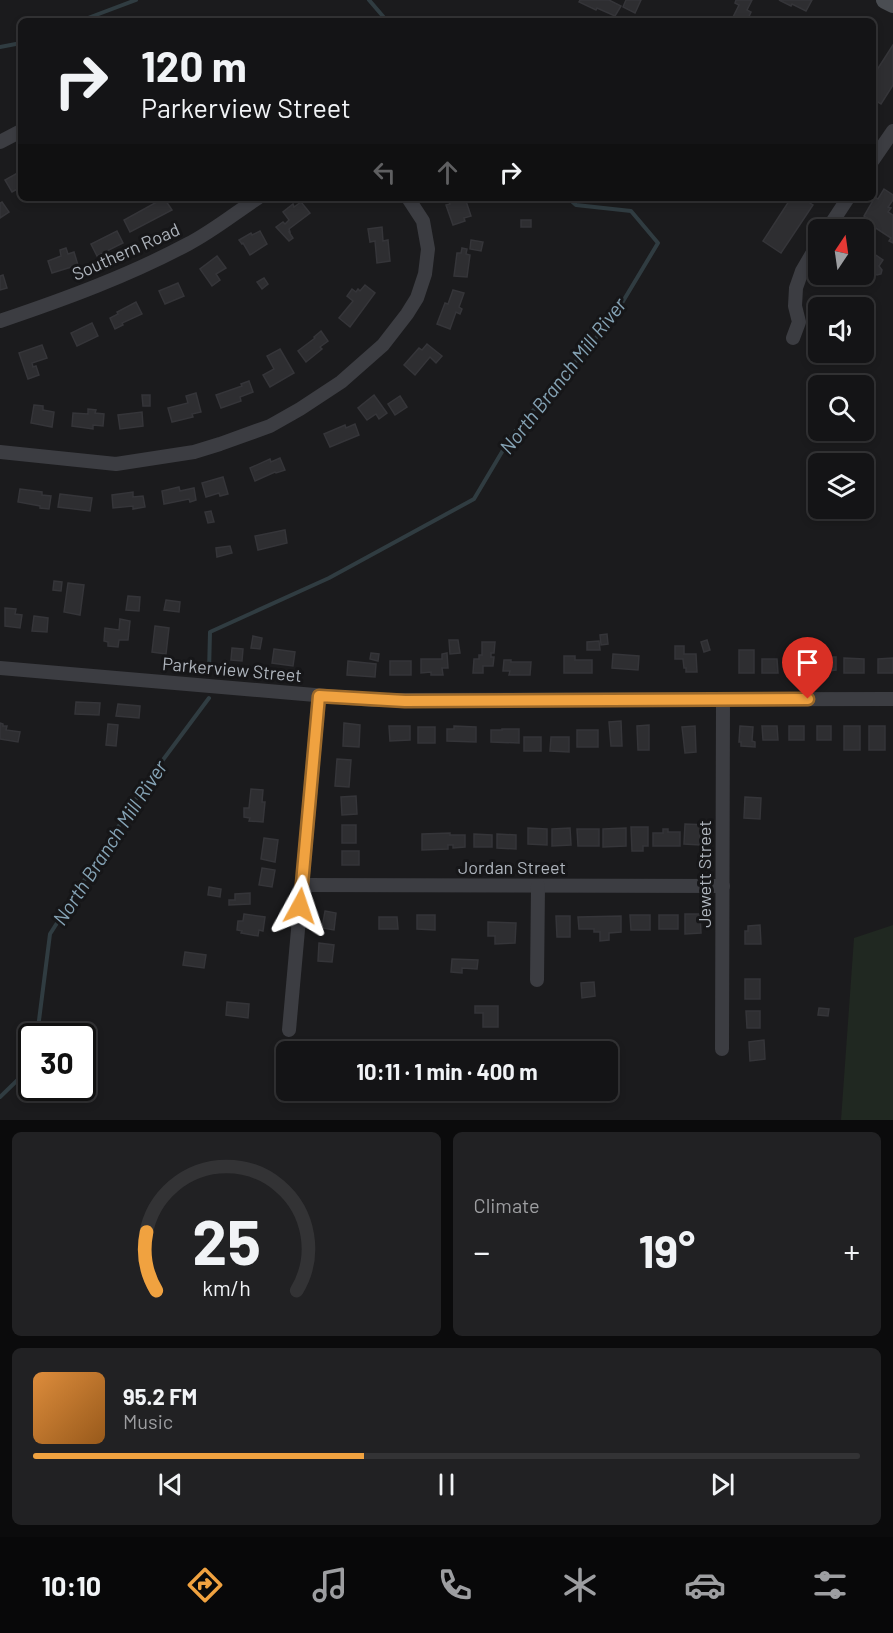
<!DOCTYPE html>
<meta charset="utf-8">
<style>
:root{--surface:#141416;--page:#212123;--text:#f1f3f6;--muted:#9d9ea1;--line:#333335;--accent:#f0a240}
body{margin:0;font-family:Barlow,sans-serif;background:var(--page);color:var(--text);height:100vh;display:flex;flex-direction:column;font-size:22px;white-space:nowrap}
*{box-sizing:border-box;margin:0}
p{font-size:20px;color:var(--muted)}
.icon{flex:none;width:33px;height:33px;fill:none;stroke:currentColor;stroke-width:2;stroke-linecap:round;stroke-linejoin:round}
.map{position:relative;height:1120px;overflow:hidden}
.panel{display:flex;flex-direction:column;gap:12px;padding:12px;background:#0b0b0c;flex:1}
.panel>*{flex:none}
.guide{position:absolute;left:18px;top:18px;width:858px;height:183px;border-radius:9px;box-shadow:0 3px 9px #0003,0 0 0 2px var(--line);background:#141416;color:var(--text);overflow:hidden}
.needle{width:39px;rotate:13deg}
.fabs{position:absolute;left:808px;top:219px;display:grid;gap:12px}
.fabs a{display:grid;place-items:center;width:66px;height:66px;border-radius:9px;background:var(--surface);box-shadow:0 3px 9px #0003,0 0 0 2px var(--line);font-size:30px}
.speed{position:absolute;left:18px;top:1023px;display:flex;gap:12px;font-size:30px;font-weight:700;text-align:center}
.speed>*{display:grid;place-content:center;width:78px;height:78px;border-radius:50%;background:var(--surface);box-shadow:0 3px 9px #0003,0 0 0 2px var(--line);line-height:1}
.speed .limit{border:3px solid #111;border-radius:9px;background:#fff;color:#111}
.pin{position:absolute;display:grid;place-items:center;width:51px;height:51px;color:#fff;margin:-62px -26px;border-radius:50% 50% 50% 0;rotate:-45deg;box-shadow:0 0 6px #0007}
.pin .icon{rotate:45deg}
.me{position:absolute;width:66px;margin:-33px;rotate:5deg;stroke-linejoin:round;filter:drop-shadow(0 0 4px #0008)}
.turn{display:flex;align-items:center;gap:21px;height:126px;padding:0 24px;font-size:27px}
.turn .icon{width:78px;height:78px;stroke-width:2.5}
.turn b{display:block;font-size:42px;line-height:51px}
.lanes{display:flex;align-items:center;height:57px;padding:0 24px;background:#0003;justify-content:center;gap:30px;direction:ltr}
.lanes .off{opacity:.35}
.big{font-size:45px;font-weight:700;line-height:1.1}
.panel .tile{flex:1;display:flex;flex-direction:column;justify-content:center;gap:9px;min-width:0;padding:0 21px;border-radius:9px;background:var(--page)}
.panel .dial{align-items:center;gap:0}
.dial svg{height:156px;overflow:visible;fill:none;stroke:var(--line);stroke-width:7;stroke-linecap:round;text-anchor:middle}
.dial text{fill:var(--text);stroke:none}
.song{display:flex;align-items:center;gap:18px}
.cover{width:72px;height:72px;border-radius:9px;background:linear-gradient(135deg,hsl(30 70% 55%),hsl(30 70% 35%))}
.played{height:6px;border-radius:3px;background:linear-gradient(90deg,var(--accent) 40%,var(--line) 40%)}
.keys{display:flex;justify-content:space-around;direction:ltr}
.heat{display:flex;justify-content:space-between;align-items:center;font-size:33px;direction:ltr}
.panel .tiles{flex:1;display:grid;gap:12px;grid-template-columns:1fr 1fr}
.tile:last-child{grid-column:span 2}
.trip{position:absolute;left:276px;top:1041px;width:342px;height:60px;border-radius:9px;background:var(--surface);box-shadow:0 3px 9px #0003,0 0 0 2px var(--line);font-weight:700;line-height:60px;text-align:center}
.tabs{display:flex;height:96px;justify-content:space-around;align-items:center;background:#080809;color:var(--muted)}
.tabs .icon{width:42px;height:42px}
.tabs .current{color:var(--accent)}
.tabs b{font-size:27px;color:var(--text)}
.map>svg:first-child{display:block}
.green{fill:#202821}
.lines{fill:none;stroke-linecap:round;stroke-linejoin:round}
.stream{stroke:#303c41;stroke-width:4}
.building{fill:#2e2e31;stroke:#353539;stroke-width:1.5}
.street{stroke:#3c3d42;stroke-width:14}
.secondary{stroke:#4a4d52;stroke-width:18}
.route-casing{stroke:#9c692a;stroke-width:15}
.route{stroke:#f0a240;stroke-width:10}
.labels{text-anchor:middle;stroke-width:6;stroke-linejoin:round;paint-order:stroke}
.street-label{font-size:18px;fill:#aeb4bc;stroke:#161618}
.water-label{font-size:20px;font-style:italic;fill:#86a4b6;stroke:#161618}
</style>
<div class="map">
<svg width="893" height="1120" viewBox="0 0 893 1120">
<rect width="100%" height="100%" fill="#1b1b1d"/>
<polygon class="green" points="893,925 893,1120 841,1120 854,938"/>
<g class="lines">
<g class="stream">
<polyline points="369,0 387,21"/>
<polyline points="80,21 136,0"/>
<polyline points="0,47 21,43"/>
<polyline points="209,672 210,632 329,578 474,499 512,435 613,318 658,243 631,211 576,205 568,198"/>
<polyline points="37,1036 50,934 148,780 209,698"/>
<polyline points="0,1097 32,1066"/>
</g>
</g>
<g class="building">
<polygon points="580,0 609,0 621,6 615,16 597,8 596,10 579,2"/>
<polygon points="626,0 641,0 635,13 623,7"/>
<polygon points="736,0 752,0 747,10 751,12 747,21 731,21 739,5 735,3"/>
<polygon points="779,0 812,0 806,11 792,4 791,6"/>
<polygon points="893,45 893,85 881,104 873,99 873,76"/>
<polygon points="21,171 21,187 12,192 5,180"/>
<polygon points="884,189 893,195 893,200 888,207 891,208 888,212 893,215 893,243 889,241 891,238 868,223 870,220 864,216 875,197 878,199"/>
<polygon points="164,198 172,210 130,232 124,220"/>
<polygon points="448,198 465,198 471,216 464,218 465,221 453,225 446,205 450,204"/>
<polygon points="791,198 808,198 812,200 810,203 813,205 781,253 763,241"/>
<polygon points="2,202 9,212 0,218 0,203"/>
<polygon points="301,202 310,213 289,229 290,232 289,232 293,238 289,241 276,227 283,222 285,224 289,220 283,212 293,204 294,207"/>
<rect x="521" y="220" width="10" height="7"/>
<polygon points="382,227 383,241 388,240 390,261 377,263 375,241 370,242 368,229"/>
<polygon points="117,231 123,243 97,256 91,244"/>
<polygon points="260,231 267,244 250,255 243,243 242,244 239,240 251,233 252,235"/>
<polygon points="471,240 483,242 481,251 470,249"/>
<polygon points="864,247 883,260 879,266 882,270 881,274 877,275 864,266"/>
<polygon points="66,248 68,254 74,252 78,265 52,273 48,261 61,256 60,250"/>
<polygon points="462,248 467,249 466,254 470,255 467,277 454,276 457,253 461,253"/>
<polygon points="217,256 226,268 216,274 220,280 212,286 200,269"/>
<polygon points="834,274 851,274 846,282"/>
<polygon points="3,275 7,288 0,290 0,276"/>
<polygon points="264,278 268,284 262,289 257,282"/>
<polygon points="178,283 184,296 165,304 159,291"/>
<polygon points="365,285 375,293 350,327 339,318 353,301 347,296 352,289 356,292 358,289 360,291"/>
<polygon points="453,290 464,293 459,307 462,309 460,314 456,312 450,329 437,324 445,303 448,304"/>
<polygon points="136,302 142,314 122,323 123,325 115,329 110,318 118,314 117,312"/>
<polygon points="92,323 98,336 77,346 71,333"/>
<polygon points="321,331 328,341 320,347 322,349 306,362 298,351 315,338 314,337"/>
<polygon points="427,344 442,356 436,363 430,357 415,375 404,365 419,348 422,350"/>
<polygon points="42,345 47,358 32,363 33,367 36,366 39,375 28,379 19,353"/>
<polygon points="280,349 294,373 270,387 263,375 274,369 267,356"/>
<polygon points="249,381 253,392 240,397 241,401 221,408 216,395 242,386 241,384"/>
<polygon points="196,393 201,412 192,414 193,417 172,422 168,408 188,403 186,396"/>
<polygon points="142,395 150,395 150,406 143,406"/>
<polygon points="374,395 387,413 379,419 376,414 367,420 358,408"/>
<polygon points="400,396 407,407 395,415 388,404"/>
<polygon points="34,405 43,406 43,410 54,412 52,427 31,423"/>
<polygon points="88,409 96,410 95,413 104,414 103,426 93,425 93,429 72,426 73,413 88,414"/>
<polygon points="142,412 143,426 120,429 118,415"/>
<polygon points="355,424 359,435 330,447 324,434 345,425 346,428"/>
<polygon points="280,458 285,470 276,473 275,472 255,481 250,468 270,459 271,462"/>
<polygon points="223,477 228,494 220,496 219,493 206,497 202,483"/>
<polygon points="179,487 180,491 194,488 196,500 190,502 189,499 164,504 162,491"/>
<polygon points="20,489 42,492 42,495 51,496 49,509 40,508 40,506 18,502"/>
<polygon points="133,492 133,497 143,496 145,507 133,509 133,506 113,508 112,495"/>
<polygon points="60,494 92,498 90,511 58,507"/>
<polygon points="211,511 214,522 208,523 205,512"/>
<polygon points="285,530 287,543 258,550 255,536"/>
<polygon points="230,546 232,553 217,557 216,548"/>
<polygon points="54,581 62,582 61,591 53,590"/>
<polygon points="68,583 84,585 80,615 64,612"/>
<polygon points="128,596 140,597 139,611 126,610"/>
<polygon points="166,600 180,602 179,612 164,610"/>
<polygon points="5,608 16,609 15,614 22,615 20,628 5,626"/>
<polygon points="34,616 48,618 47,632 32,631"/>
<polygon points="120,619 130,621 128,640 119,640 118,647 108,646 108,642 104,641 105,628 119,630"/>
<polygon points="155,626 169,628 166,654 152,652"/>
<polygon points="607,634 608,644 601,645 600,635"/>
<polygon points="253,636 262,638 260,649 251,648"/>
<polygon points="449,640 458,640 460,653 450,654"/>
<polygon points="707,640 710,650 704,652 701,642"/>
<polygon points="599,641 600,650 587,650 587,642"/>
<polygon points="482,642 495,642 494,653 491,653 491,657 494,657 493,666 483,666 483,673 473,673 474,659 479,659 479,655 482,655"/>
<polygon points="675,646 684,646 684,654 696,654 697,672 686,672 686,668 684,668 683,659 675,659"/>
<polygon points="232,648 243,649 242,661 231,660"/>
<polygon points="274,649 295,652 293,666 272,663"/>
<rect x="739" y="650" width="15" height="23"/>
<polygon points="371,653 379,654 378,661 370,659"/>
<polygon points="447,653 448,668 442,668 443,675 431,675 431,672 421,673 421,659 442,659 442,654"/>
<polygon points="613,654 639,656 638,670 612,668"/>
<polygon points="564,656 575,656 575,660 592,660 592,673 564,673"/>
<polygon points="790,657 809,657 809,671 802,671 802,674 790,674"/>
<polygon points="816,657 836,657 836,670 828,671 828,673 817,673"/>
<polygon points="844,658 864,659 864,673 844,673"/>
<polygon points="893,658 893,673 878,673 878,659"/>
<polygon points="762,659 777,659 778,673 762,673"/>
<polygon points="504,660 511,660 511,662 531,662 530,675 509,675 510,671 503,671"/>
<polygon points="348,661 376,664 375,677 347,675"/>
<rect x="390" y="661" width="21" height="14"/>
<polygon points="76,702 100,703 99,715 75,714"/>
<polygon points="118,704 140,706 139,718 116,716"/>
<polygon points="621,721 622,746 611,746 609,722"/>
<polygon points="0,723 3,724 3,726 7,726 6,730 20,732 18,742 0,739"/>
<polygon points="344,723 360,725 359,747 343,746"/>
<polygon points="108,724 118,725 116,746 106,745"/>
<polygon points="649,725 649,750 638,750 637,726"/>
<polygon points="389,726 410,726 410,740 390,741"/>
<polygon points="454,726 476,727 476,742 447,741 447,729 454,729"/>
<polygon points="695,726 696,752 685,753 682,727"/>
<polygon points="740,726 753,727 752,741 755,742 755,747 741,746 741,742 739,742"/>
<polygon points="762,726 777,726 778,740 763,740"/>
<rect x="789" y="726" width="15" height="14"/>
<rect x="817" y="726" width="14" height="14"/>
<rect x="844" y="726" width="16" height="24"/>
<rect x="869" y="726" width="16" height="24"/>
<rect x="418" y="727" width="17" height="16"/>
<polygon points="502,729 519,729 519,743 491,742 491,730 502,730"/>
<rect x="577" y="730" width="21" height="17"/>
<rect x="524" y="737" width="17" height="14"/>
<polygon points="551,737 569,737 569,752 550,751"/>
<polygon points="337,759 351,760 349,787 335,786"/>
<polygon points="251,789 263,790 262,802 265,802 263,822 249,821 250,818 244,817 244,808 249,808"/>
<polygon points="356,796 357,814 342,815 341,797"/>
<polygon points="745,797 761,798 760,819 744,818"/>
<polygon points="685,824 710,825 710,833 700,833 700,845 684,844"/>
<rect x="342" y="825" width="14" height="18"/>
<polygon points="631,827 648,827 648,846 643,846 643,851 632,851"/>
<polygon points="528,828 547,829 547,845 528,844"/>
<polygon points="570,828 571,845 552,846 552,829"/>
<polygon points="626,828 626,846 603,847 603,829"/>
<polygon points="577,829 599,829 599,846 578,846"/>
<polygon points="663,829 668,829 668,832 680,832 680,846 653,846 653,833 663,833"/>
<polygon points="450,833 450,835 465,835 465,847 453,848 453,845 448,845 448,849 422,850 422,834"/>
<polygon points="474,834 492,835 492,847 474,847"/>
<polygon points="497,834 516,835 516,849 497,848"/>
<polygon points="264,838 278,840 275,862 261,859"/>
<rect x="342" y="851" width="17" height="14"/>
<polygon points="262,868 275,870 272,887 259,885"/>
<polygon points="209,887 221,889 220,897 208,895"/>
<polygon points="250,893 250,904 229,905 229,900 235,900 235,894"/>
<polygon points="325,911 336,913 334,930 322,928"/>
<polygon points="244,914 265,917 263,931 259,930 258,936 241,933 242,931 237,930 238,921 243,921"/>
<polygon points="685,914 700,914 701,933 685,934"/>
<polygon points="417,915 435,915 435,930 417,929"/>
<polygon points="630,915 650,915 650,930 631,930"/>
<rect x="659" y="915" width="19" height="14"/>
<polygon points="556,916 570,916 570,937 557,937"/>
<polygon points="621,916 621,932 609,933 609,940 600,941 600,932 594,932 594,929 579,929 578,917"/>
<polygon points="379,917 397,917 398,929 379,929"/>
<polygon points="488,922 516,923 515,943 495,944 495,936 488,936"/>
<polygon points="760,925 761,944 745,944 745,931 748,931 748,926"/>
<polygon points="319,943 334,945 332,962 318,961"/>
<polygon points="185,952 206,955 204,968 183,965"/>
<polygon points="452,959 478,960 477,969 462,968 462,973 451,972"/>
<rect x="745" y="979" width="15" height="20"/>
<polygon points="594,982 595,996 582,998 581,983"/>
<polygon points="227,1002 249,1004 248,1018 226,1015"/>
<polygon points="475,1006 498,1006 498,1027 483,1027 483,1013 475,1013"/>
<polygon points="819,1008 829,1009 828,1016 818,1015"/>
<polygon points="746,1011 760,1011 760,1028 747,1028"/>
<polygon points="764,1040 765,1059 750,1061 749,1042"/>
</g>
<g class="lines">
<g class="street">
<polyline points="0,142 21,131"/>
<polyline points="873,160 893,131"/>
<polyline points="827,230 848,198"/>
<path d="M0 321C65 299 128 276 188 244 213 231 235 213 258 198"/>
<polyline points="793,338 799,322 795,306 796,288 802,271 819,242"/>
<polyline points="0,452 116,464 194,452 220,444 270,426 300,409 341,382 383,345 407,314 417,298 425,274 428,249 423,221 408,198"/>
<polyline points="0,668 373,700 893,699"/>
<polyline points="302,885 723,886"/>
<polyline points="537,980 538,886"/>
<polyline points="289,1030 319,696"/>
<polyline points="722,1049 723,700"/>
</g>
<polyline class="secondary" points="885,0 893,4"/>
</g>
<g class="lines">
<defs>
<polyline id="route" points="300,906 319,696 405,701 808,699"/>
</defs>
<use href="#route" class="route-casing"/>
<use href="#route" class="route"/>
</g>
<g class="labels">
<g class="street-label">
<text transform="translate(126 252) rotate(-24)" y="6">Southern Road</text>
<text transform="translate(232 670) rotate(5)" y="6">Parkerview Street</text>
<text x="512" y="874">Jordan Street</text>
<text transform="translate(705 874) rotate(-90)" y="6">Jewett Street</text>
</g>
<g class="water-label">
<text transform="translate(563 376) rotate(-52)" y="7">North Branch Mill River</text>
<text transform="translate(110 843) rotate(-57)" y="7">North Branch Mill River</text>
</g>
</g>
</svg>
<div class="fabs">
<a><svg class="needle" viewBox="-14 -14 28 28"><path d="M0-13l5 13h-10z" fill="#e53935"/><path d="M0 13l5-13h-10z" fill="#9d9ea1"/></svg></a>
<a><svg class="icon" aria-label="sound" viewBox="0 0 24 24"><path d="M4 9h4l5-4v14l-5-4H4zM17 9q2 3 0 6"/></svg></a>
<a><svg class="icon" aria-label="search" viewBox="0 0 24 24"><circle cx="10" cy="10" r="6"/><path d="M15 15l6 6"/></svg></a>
<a><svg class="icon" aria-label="layers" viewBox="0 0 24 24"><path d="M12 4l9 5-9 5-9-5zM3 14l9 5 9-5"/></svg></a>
</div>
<div class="speed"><div class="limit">30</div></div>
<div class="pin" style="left:808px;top:699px;background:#d93025"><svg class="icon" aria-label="arrive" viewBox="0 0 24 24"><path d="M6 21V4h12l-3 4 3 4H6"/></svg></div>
<svg class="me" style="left:300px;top:906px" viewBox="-20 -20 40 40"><path d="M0-17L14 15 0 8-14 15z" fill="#f0a240" stroke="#fff" stroke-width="4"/></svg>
<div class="trip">10:11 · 1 min · 400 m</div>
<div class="guide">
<div class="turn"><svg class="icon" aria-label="right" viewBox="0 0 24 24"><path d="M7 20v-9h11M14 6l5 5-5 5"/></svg><div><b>120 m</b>Parkerview Street</div></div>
<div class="lanes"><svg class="icon off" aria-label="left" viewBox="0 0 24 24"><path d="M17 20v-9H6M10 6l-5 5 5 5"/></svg><svg class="icon off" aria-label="ahead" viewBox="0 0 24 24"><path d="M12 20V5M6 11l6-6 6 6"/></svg><svg class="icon" aria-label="right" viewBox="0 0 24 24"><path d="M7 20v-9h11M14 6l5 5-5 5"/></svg></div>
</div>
</div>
<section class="panel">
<div class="tiles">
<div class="tile dial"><svg viewBox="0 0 100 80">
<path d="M14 69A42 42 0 1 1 86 69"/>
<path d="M14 69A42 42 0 0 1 9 39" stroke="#f0a240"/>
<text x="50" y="56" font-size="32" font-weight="700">25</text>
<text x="50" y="72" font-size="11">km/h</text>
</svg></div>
<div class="tile"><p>Climate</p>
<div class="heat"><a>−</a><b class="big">19°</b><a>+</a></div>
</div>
<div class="tile">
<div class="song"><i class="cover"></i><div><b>95.2 FM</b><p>Music</p></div></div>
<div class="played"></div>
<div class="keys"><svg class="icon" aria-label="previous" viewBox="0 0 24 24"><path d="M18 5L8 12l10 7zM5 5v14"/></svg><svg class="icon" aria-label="pause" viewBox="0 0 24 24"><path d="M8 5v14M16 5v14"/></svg><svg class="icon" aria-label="next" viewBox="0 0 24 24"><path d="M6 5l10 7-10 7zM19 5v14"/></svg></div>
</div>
</div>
</section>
<nav class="tabs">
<b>10:10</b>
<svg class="icon current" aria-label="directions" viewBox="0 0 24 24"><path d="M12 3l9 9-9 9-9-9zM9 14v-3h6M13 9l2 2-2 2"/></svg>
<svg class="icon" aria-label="music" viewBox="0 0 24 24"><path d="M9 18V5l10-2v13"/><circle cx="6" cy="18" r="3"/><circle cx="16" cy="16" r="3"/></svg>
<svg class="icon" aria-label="phone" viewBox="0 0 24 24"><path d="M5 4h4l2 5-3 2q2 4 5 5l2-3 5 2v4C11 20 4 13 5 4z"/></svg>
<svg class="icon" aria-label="climate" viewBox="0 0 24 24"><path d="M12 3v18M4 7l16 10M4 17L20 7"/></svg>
<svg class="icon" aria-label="car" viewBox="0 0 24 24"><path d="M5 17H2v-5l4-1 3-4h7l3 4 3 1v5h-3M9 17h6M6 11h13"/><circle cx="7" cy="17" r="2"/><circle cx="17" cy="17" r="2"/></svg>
<svg class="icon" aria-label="filters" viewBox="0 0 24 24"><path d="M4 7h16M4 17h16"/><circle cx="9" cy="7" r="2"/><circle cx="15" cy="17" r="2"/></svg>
</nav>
